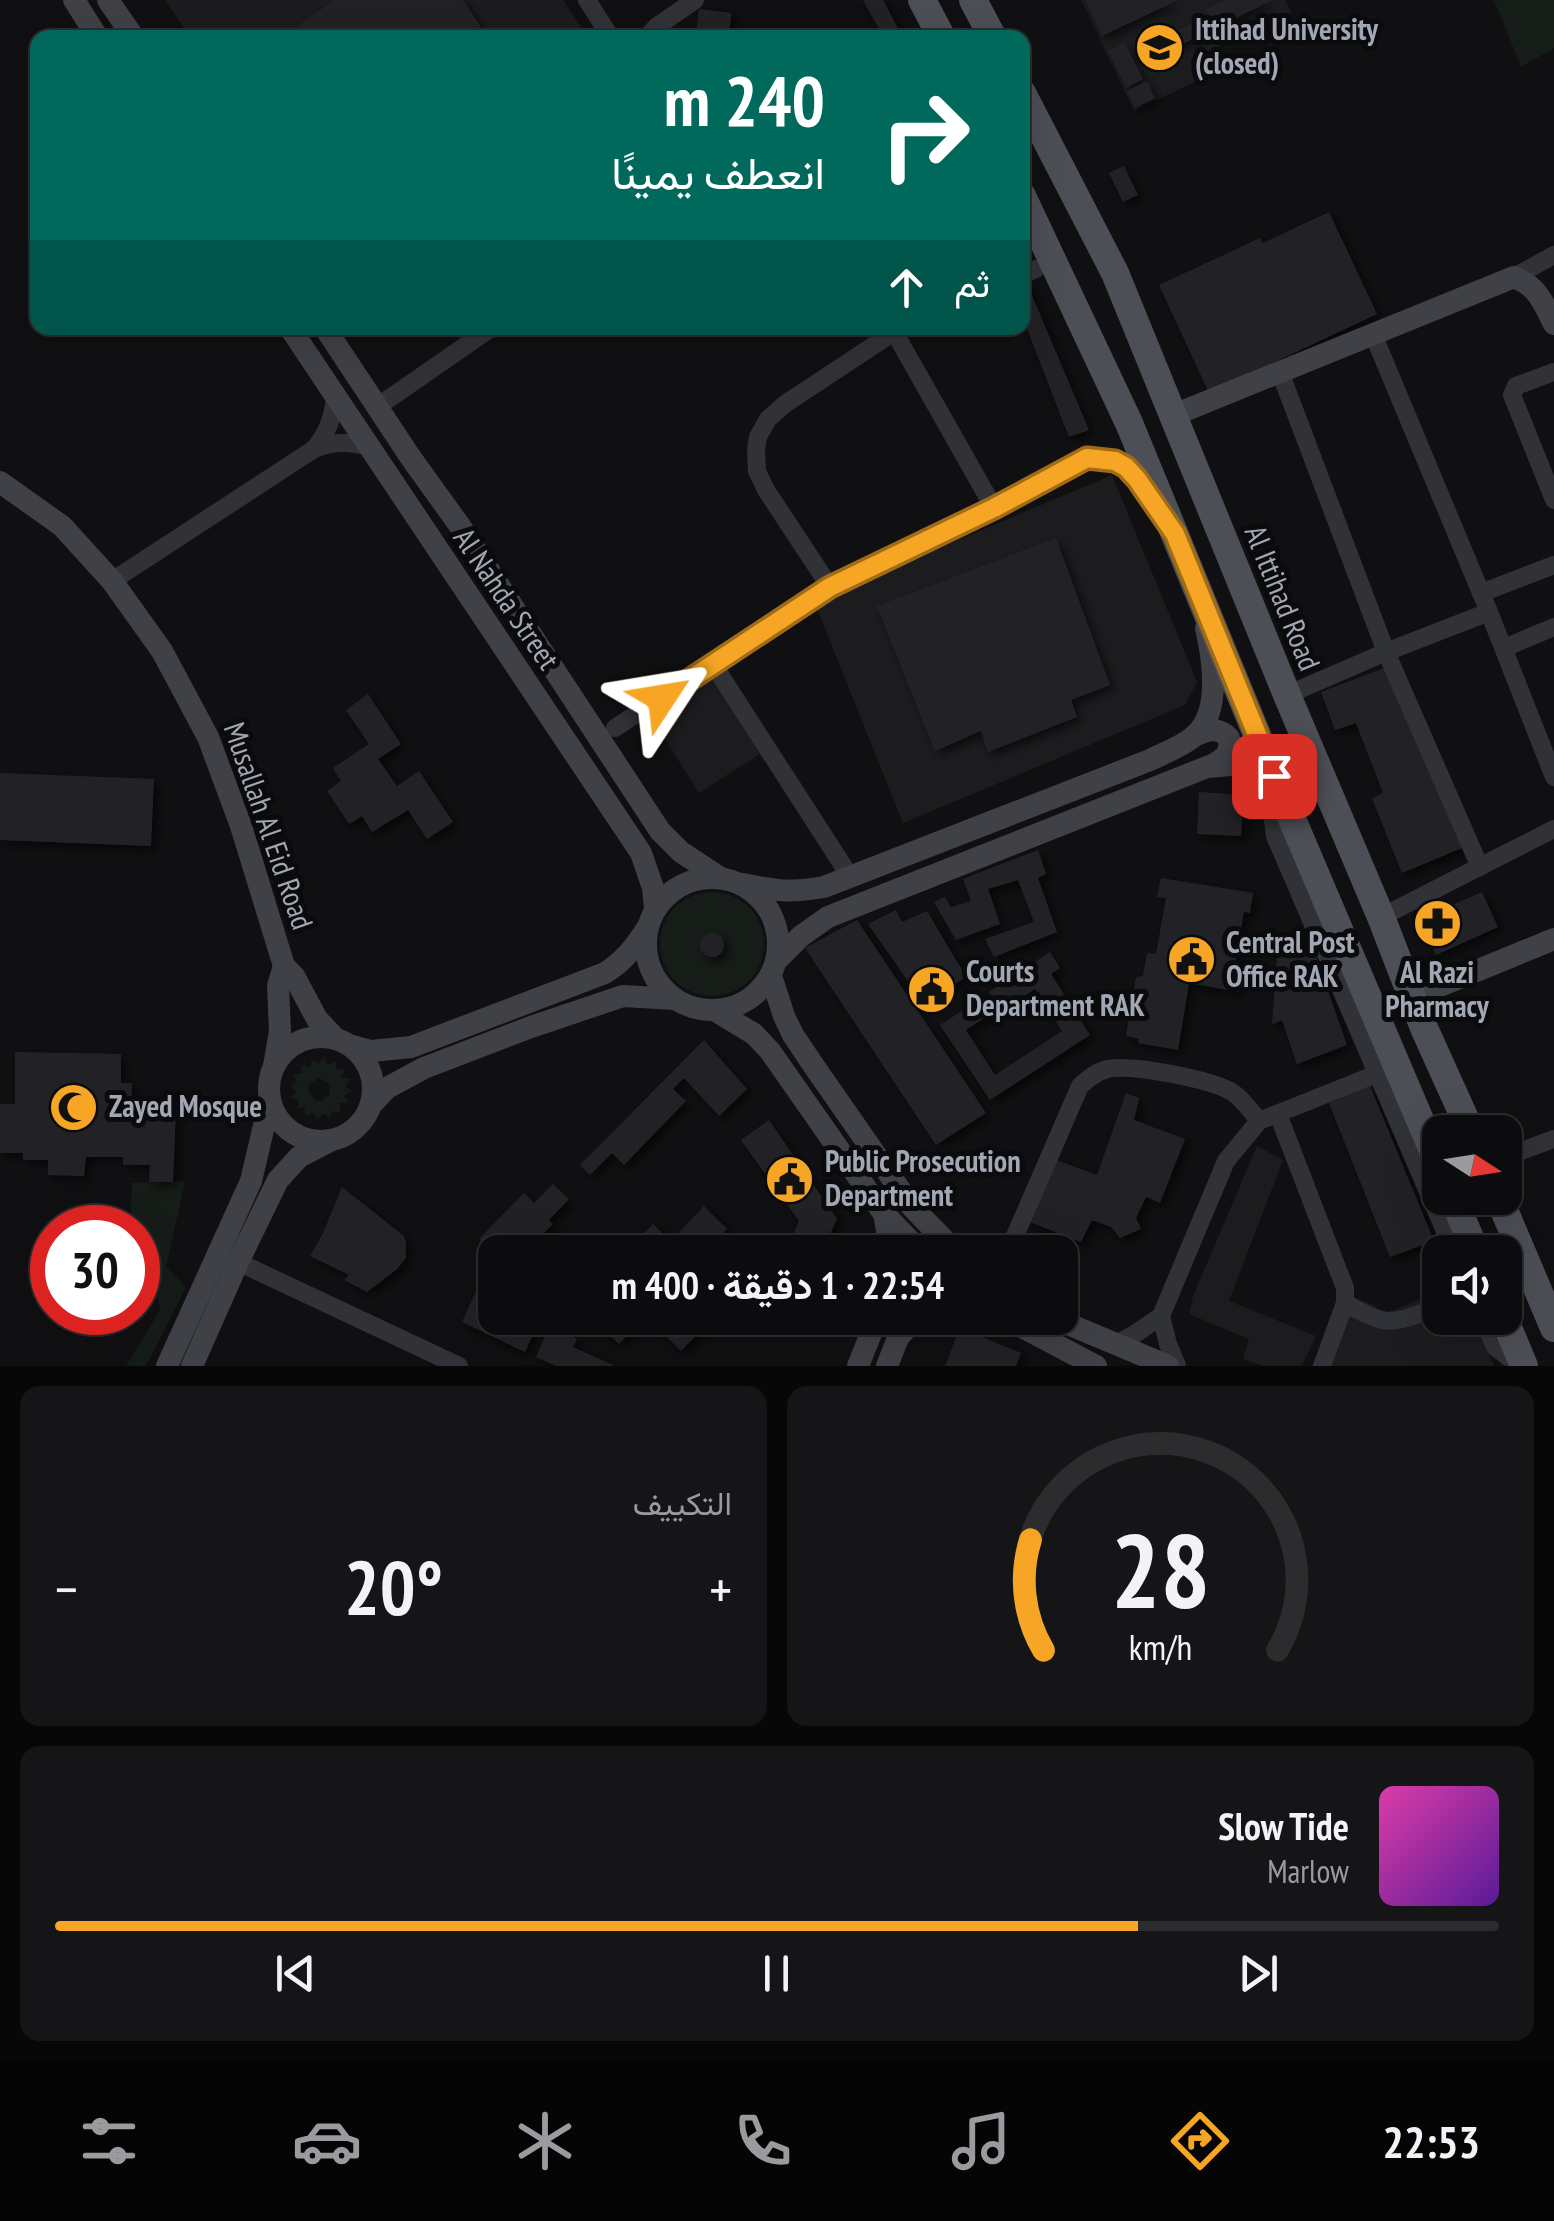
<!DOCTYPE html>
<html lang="ar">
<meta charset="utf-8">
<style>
:root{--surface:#0c0c0e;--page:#151517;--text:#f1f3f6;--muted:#9a9b9e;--line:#2c2c2e;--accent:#f6a624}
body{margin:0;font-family:"PT Sans Narrow",Vazirmatn,sans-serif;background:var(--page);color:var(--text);direction:rtl;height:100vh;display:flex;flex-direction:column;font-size:38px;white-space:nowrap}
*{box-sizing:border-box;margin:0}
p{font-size:32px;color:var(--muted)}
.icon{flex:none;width:55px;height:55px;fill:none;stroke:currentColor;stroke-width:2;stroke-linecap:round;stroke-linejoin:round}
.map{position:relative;height:1366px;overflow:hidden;direction:ltr}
.side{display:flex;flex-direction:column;gap:20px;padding:20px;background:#070708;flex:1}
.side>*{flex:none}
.guide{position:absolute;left:30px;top:30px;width:1000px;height:305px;border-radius:20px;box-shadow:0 10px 40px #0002,0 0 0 2px var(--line);direction:rtl;background:#00695c;color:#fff;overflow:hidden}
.needle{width:65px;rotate:102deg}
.tools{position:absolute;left:1422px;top:1115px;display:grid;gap:20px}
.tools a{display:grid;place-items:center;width:100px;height:100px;border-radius:20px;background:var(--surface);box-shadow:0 10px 40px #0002,0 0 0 2px var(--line);font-size:50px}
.speed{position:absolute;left:30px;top:1205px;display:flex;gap:20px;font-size:50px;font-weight:700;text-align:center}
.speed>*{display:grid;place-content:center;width:130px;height:130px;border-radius:50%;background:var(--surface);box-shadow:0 10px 40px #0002,0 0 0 2px var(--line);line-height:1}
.speed .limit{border:15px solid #d22;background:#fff;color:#111}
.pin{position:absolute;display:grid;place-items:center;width:85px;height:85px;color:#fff;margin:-42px;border-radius:20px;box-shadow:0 5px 15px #0006}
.me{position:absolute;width:110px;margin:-55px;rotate:57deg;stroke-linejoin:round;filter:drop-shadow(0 0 8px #0008)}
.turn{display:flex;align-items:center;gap:35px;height:210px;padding:0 40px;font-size:45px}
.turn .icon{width:130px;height:130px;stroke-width:2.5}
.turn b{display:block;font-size:70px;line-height:85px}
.then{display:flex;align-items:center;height:95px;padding:0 40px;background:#0003;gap:20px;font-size:38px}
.big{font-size:75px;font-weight:700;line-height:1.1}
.side .tile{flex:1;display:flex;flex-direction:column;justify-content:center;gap:15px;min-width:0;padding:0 35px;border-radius:20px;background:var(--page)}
.side .dial{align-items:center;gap:0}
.dial svg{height:260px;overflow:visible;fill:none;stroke:var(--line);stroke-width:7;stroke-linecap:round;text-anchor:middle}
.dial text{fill:var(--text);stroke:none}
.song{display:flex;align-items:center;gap:30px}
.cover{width:120px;height:120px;border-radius:15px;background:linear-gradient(135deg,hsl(320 70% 55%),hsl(270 70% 35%))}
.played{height:10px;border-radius:5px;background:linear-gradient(90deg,var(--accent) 75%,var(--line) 75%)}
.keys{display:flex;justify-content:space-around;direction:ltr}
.heat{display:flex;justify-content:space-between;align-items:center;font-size:55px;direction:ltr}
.side .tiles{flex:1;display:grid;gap:20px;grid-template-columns:1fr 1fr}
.tile:last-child{grid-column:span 2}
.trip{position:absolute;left:478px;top:1235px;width:600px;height:100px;border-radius:20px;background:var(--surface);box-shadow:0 10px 40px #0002,0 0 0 2px var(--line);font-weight:700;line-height:100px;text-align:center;direction:rtl}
.tab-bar{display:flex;height:160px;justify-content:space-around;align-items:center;background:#050506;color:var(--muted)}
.tab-bar .icon{width:70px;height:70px}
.tab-bar .on{color:var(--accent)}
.tab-bar b{font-size:45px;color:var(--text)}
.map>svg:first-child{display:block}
.built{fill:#1c1c1f}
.green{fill:#161c17;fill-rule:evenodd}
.building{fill:#232326;filter:url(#shadow)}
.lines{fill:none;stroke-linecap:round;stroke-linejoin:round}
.street{stroke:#313237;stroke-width:18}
.secondary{stroke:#3f4147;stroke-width:22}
.primary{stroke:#4d4f56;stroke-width:28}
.route-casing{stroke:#a06c17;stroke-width:25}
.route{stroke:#f6a624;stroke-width:18}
.labels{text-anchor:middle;stroke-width:10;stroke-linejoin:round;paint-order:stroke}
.poi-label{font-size:30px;font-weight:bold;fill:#a1a7b3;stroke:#0b0b0d;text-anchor:start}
.street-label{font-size:30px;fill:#a1a7b3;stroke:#0b0b0d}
</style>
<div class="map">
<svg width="1554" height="1366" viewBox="0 0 1554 1366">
<defs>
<filter id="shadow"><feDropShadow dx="4.5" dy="4.5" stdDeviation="5" flood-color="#0009"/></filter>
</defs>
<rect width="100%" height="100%" fill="#101012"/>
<g class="built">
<polygon points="165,0 563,0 588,37 190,37"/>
<polygon points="1081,0 1285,0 1291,12 1190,60 1199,80 1134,111"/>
<polygon points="1112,475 1197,682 1185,705 903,823 814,601"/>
<polygon points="708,671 760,754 699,793 647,710"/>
<polygon points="1257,1146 1283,1160 1229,1301 1316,1336 1302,1366 1263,1366 1243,1359 1249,1339 1189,1314 1193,1296"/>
<polygon points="1440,1291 1440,1318 1472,1318 1494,1366 1324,1366 1351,1296 1376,1306 1376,1311 1384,1314"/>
</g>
<g class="green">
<polygon points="1494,0 1554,0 1554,48 1521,67"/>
<circle cx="712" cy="944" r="52"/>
<path d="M323 1057 328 1065 336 1061V1070L345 1069 341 1077 351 1079 345 1086 352 1091 344 1096 349 1103H339L341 1113 332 1111 330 1119 323 1113 318 1120 313 1113 306 1116 304 1107 297 1109 299 1100 290 1098 296 1092 291 1085 297 1082 293 1075 302 1073 301 1065 310 1067 312 1059 319 1064ZM319 1078 329 1083 330 1094 321 1101 315 1100 308 1090 309 1084Z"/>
<path d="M185 1181 166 1267 186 1287 146 1366H126L160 1310C158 1294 152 1273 138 1264V1228L130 1227 132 1183Z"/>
</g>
<g class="building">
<polygon points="335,0 463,0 488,38 280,38"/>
<polygon points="863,0 883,0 903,38 884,38"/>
<polygon points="1085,0 1178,0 1102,36"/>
<polygon points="1225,0 1273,0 1215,28 1206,9"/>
<polygon points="699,9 731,13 730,28 735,28 735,38 657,38 658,29 696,33"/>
<polygon points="1195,22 1201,35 1165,52 1159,39"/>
<polygon points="1125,43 1143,79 1126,88 1108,51"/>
<polygon points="1147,81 1155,98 1135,108 1127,91"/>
<polygon points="1124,166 1138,195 1123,202 1109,173"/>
<polygon points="1329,212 1377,314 1209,393 1159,285 1260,238 1263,243"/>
<polygon points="1022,272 1089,430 1069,437 1022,316"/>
<polygon points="1056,538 1110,685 1071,700 1077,717 988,752 981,731 935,751 877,606"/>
<polygon points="1387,667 1429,773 1434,771 1462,848 1402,873 1372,798 1383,793 1356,723 1335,730 1321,692"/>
<polygon points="368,694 401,744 378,759 397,786 419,771 453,822 427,839 408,810 372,832 362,816 349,824 327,791 341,781 333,768 369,744 346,710"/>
<polygon points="0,773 154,779 151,846 0,840"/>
<polygon points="1199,792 1244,795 1241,836 1197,834"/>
<polygon points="1038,850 1046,874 1038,878 1057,932 994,957 985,939 1034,922 1018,880 988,889 1000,924 956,940 934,902 945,897 951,907 971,901 963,879"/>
<polygon points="1161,878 1253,893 1250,913 1244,912 1235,965 1244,966 1239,992 1189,983 1178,1050 1138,1043 1139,1039 1126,1036 1136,977 1143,976 1147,953 1156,954 1166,898 1157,897"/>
<polygon points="1482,892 1498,927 1436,955 1420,919"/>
<polygon points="896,910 902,922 927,911 966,977 924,1004 868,924"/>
<polygon points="857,920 986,1113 936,1145 805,948"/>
<circle cx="712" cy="945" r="12"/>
<polygon points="1308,934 1347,1045 1297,1064 1282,1020 1272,1024 1278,944"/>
<polygon points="1050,952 1060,968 1051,974 1090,1035 990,1100 940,1025 985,996 995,1011 966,1030 995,1075 1062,1031 1035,989 1002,1011 989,992"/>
<polygon points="704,1040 747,1089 719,1116 684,1078 673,1089 686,1101 624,1165 612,1153 590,1175 580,1165"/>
<polygon points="15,1052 121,1054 121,1083 132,1083 131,1107 176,1108 173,1182 149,1182 150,1165 123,1165 123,1157 86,1157 84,1176 48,1175 48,1160 23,1160 23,1153 0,1153 0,1104 15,1104"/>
<polygon points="1370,1086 1434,1241 1390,1257 1329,1103"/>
<polygon points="1126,1093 1139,1098 1134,1120 1185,1139 1160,1203 1146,1197 1136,1218 1141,1229 1120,1238 1111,1227 1092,1220 1081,1242 1030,1222 1056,1160 1097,1175"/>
<polygon points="769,1120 837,1219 822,1252 786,1252 799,1221 741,1140"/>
<polygon points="553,1184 569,1199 549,1220 553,1224 525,1252 503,1252 495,1244 489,1250 479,1239 524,1193 534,1203"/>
<polygon points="342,1187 404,1236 406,1243 406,1258 397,1269 367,1292 344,1280 349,1275 310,1256 323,1233"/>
<polygon points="704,1206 727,1229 704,1252 626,1252 653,1224 671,1241"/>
<polygon points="73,1208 126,1213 125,1228 71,1228"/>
<polygon points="487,1267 495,1270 495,1318 528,1318 539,1322 525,1352 462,1322"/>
<polygon points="597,1318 644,1318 619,1344 595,1320"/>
<polygon points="647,1318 713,1318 681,1351"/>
<polygon points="550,1326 577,1339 573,1347 615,1366 556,1366 536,1357"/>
<polygon points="960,1328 1021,1353 1016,1366 945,1366"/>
</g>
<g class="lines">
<g class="street">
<polyline points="587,0 611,38"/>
<polyline points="646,38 656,27 695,0"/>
<polyline points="1022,275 1036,269"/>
<polyline points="1514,277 1554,255"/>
<polyline points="892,328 994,508"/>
<polyline points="1373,334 1489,612 1554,777"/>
<polyline points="1280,372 1386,652 1480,867"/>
<polyline points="1554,372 1516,386 1512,395 1554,500"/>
<polyline points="377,407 491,328"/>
<path d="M314 449C328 433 334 416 335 395"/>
<path d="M112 581 314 449C333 441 350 441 369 447"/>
<polyline points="830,587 766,490 757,471 756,450 758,437 768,419 785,404 894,332 905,328"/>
<polyline points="1481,593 1554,565"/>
<polyline points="1504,648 1554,627"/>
<polyline points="713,664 851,878"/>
<polyline points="1287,695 1386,652 1489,612"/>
<polyline points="615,728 830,587 994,508 1087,457 1115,461 1125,467 1150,498"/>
<polyline points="1277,791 1273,821 1275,836 1454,1252"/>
<polyline points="1381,917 1554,829"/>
<polyline points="1278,1114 1345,1288 1345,1303 1322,1366"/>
<polyline points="1505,1157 1554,1139"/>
<path d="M1008 1252 1080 1086C1088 1079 1096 1072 1107 1069 1131 1064 1210 1079 1232 1092 1243 1099 1251 1111 1259 1121"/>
<polyline points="238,1262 459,1366"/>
<path d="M1345 1303C1391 1330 1392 1322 1440 1307"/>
<polyline points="1161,1316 1168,1344 1177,1366"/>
<polyline points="1482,1318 1495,1347 1520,1366"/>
<polyline points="1116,1344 1135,1334 1161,1316 1226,1161 1259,1121 1379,1073"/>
</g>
<g class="secondary">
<polyline points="74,0 98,38"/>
<polyline points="108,0 134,38"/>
<polyline points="290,328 641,853 653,888 655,909"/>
<polyline points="325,328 411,458 460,526 660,831 681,852 719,877"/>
<path d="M1174 415 1514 277C1539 288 1542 301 1554 324"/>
<polyline points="0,482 62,526 112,581 162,651 208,737 241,826 284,966 294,976 317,1019 336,1039"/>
<path d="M1194 736C1207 730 1218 726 1229 738 1232 754 1223 760 1210 766"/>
<circle cx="712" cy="944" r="66"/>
<path d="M743 884C775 891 790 893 824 887L1150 760C1164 753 1181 747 1193 737 1222 714 1213 659 1206 628"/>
<polyline points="777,960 801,936 828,917 1207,767 1243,764 1274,776"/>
<polyline points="771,976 784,1016 793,1035 818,1072 912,1207 956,1252"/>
<polyline points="1413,997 1554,939"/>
<polyline points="716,1011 754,1034 770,1051 884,1214 921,1252"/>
<circle cx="321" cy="1089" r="52"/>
<path d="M349 1045 371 1051 411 1047 605 973C624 961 635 947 647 928"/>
<polyline points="274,1066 280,1031 278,986 284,966"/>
<polyline points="370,1106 387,1088 424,1068 531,1027 623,996 675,999"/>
<polyline points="884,1214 891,1252"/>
<polyline points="1005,1318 1096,1366"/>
<polyline points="1054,1318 1168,1366"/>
<polyline points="167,1366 251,1181 270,1100"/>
<polyline points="192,1366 238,1262 278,1180 299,1157 330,1141"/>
<polyline points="858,1366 877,1318"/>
<polyline points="887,1366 898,1338 915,1318"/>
</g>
<g class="primary">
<polyline points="922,0 942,38"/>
<polyline points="973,0 993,38"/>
<polyline points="1022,93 1115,273 1287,695 1381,917 1424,1028 1471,1132"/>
<polyline points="1022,196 1129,423 1278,786 1440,1167"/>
<polyline points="1453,1198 1476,1252"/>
<polyline points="1499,1198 1554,1328"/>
<polyline points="1504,1318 1524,1366"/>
</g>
</g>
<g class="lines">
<defs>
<polyline id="route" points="662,698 830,587 994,508 1087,458 1115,461 1126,467 1137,479 1175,534 1274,776"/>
</defs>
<use href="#route" class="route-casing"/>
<use href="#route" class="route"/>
</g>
<defs>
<symbol id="university-disc" viewBox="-11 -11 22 22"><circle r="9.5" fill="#f6a624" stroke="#0b0b0d"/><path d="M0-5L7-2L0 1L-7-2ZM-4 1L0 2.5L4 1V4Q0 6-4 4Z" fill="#111"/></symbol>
<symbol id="pharmacy-disc" viewBox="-11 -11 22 22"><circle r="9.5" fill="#f6a624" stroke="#0b0b0d"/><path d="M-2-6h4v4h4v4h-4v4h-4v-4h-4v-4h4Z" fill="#111"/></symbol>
<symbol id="civic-disc" viewBox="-11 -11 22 22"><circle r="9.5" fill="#f6a624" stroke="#0b0b0d"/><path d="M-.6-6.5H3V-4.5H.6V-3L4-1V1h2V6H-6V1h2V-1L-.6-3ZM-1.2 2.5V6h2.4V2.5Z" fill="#111"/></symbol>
<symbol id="mosque-disc" viewBox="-11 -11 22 22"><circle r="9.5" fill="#f6a624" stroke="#0b0b0d"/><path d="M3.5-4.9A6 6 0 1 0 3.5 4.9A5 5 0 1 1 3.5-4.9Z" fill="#111"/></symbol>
</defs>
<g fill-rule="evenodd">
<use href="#university-disc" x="1132" y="20" width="55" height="55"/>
<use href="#pharmacy-disc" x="1410" y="896" width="55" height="55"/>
<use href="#civic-disc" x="1164" y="932" width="55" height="55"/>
<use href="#civic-disc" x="904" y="962" width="55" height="55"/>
<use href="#mosque-disc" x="46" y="1080" width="55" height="55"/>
<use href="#civic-disc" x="762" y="1152" width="55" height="55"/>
</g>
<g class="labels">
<g class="poi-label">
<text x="1195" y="40">Ittihad University<tspan x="1195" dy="34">(closed)</tspan></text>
<text x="1226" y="953">Central Post<tspan x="1226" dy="34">Office RAK</tspan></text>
<text x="966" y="982">Courts<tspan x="966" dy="34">Department RAK</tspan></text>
<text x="1437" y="983" text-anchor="middle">Al Razi<tspan x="1437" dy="34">Pharmacy</tspan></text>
<text x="109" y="1117">Zayed Mosque</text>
<text x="825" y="1172">Public Prosecution<tspan x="825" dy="34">Department</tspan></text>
</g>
<g class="street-label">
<text transform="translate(1282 598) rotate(68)" y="10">Al Ittihad Road</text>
<text transform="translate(506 599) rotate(56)" y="10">Al Nahda Street</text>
<text transform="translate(268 826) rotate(71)" y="10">Musallah Al Eid Road</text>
</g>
</g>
</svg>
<div class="tools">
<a><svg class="needle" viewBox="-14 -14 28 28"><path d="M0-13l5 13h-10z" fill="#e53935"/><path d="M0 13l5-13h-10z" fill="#9a9b9e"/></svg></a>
<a><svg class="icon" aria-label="sound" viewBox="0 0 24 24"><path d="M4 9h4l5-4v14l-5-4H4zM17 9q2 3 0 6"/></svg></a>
</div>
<div class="speed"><div class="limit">30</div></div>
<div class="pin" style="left:1274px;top:776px;background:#d93025"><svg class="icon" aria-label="arrive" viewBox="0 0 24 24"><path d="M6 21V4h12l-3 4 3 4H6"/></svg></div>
<svg class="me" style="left:662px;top:698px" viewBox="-20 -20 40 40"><path d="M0-17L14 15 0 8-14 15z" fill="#f6a624" stroke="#fff" stroke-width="4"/></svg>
<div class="trip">22:54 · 1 دقيقة · 400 m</div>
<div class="guide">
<div class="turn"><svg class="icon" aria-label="right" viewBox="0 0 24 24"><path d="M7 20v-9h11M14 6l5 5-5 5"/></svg><div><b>240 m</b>انعطف يمينًا</div></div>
<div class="then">ثم<svg class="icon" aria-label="ahead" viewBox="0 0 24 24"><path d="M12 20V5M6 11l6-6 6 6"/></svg></div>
</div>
</div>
<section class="side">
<div class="tiles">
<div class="tile dial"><svg viewBox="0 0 100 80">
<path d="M14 69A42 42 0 1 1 86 69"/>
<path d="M14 69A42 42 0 0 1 10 35" stroke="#f6a624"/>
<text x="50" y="56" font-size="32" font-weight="700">28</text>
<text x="50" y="72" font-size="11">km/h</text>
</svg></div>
<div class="tile"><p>التكييف</p>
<div class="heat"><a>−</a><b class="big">20°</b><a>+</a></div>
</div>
<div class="tile">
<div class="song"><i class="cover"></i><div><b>Slow Tide</b><p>Marlow</p></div></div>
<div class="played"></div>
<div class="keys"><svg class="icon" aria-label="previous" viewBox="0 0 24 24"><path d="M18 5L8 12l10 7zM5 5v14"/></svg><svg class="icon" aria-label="pause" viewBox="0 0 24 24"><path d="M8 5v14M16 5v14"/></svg><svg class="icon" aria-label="next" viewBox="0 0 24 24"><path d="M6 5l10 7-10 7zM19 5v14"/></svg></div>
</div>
</div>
</section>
<nav class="tab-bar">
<b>22:53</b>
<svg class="icon on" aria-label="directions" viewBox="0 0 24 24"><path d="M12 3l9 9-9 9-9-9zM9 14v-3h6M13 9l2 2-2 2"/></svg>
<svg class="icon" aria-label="music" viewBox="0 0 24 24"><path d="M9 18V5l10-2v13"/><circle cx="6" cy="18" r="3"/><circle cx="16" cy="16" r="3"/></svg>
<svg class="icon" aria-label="phone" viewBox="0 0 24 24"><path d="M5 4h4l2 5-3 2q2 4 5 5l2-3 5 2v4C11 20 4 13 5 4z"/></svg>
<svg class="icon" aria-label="climate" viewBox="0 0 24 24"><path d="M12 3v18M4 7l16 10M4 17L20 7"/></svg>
<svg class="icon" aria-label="car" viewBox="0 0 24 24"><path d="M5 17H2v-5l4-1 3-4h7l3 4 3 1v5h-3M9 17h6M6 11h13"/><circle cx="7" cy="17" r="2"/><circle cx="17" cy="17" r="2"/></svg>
<svg class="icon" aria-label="filters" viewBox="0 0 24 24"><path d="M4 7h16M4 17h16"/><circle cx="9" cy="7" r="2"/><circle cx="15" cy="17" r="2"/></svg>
</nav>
